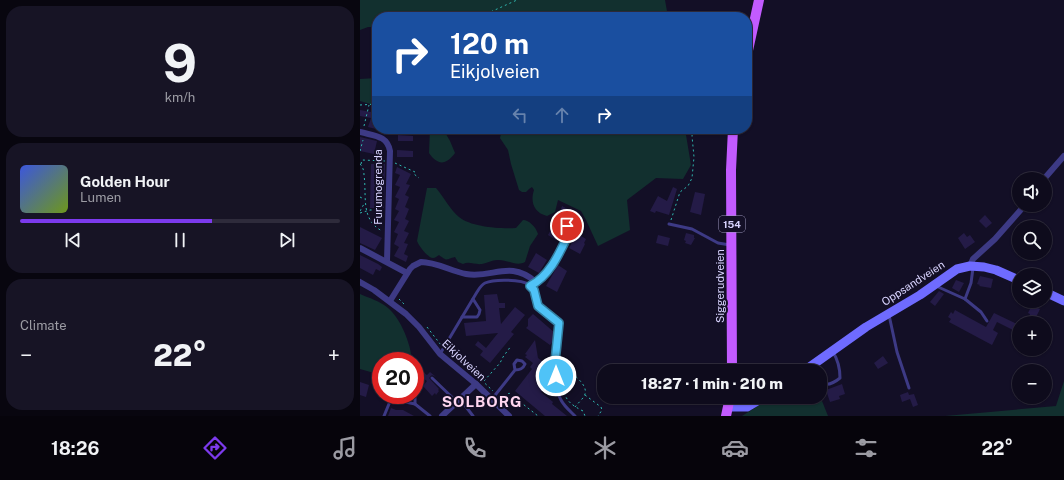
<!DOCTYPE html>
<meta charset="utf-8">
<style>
:root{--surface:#0e0b1c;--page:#171425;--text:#f1f3f6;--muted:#9b9ba3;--line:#2e2b3b;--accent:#7c3aed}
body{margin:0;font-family:"Public Sans",sans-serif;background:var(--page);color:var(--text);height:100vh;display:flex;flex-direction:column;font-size:15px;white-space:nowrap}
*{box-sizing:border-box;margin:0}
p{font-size:13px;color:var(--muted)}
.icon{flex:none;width:22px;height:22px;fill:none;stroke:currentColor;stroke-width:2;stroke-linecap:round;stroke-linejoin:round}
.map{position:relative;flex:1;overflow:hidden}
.panel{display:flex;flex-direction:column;gap:6px;padding:6px;background:#08060f;width:360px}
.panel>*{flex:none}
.hud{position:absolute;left:12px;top:12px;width:380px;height:122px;border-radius:16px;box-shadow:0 1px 3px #0004,0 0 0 1px var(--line);background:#1a4fa0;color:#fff;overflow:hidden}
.controls{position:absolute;left:652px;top:172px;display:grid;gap:8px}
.controls a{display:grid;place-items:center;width:40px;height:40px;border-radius:50%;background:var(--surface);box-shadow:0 1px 3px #0004,0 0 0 1px var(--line);font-size:20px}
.speed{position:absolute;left:12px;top:352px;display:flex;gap:8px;font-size:20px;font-weight:700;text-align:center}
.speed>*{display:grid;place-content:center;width:52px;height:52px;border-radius:50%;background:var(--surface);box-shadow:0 1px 3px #0004,0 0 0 1px var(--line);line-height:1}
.speed .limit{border:6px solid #d22;background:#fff;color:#111}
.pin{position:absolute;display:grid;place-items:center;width:34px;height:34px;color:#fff;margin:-17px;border:2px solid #fff;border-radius:50%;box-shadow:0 1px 4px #0007}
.me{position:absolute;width:44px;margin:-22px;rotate:0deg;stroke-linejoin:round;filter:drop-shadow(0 0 3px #0008)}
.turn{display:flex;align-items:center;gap:14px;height:84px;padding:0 12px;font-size:18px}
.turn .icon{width:52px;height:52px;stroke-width:2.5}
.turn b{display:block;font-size:28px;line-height:34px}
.lanes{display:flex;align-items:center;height:38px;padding:0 12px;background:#0003;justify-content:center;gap:20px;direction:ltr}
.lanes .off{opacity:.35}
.big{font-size:30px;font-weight:800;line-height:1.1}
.panel .tile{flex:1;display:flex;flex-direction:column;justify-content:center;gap:6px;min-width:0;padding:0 14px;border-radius:16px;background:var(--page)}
.panel .dial{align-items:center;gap:0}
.dial b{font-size:52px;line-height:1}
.song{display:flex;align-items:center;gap:12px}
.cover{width:48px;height:48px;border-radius:6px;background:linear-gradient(135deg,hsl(230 70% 55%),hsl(80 70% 35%))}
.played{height:4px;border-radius:2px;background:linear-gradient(90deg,var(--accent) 60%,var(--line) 60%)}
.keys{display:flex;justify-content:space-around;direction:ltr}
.heat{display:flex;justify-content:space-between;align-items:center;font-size:22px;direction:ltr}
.trip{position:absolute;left:237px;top:364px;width:230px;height:40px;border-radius:16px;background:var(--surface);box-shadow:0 1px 3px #0004,0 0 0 1px var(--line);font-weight:800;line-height:40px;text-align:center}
.tabs{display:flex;height:64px;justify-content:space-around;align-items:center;background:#06040b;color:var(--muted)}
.tabs .icon{width:28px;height:28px}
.tabs .on{color:var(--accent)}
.tabs b{font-size:18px;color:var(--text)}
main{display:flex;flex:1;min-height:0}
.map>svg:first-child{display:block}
.green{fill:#12302f}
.building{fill:#241b47}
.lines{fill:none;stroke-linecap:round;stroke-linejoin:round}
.path{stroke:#2fb8b0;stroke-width:1;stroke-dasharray:2 3;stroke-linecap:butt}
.service{stroke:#3d3a85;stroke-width:3}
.minor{stroke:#3d3a85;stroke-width:6}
.secondary{stroke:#6f6bff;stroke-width:9}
.primary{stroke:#c25bff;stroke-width:10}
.route-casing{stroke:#337fa1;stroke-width:10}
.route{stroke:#4fc3f7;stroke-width:7}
.labels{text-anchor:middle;stroke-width:4;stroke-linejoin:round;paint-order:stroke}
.shield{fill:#130f26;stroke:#9e99be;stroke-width:1}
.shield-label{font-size:10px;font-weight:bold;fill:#d9d4ff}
.street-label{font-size:11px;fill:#d9d4ff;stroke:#130f26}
.district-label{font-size:15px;font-weight:bold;letter-spacing:1px;fill:#ffd6f0;stroke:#130f26}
</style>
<main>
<section class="panel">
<div class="tile dial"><b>9</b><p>km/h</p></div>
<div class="tile">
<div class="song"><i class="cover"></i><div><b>Golden Hour</b><p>Lumen</p></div></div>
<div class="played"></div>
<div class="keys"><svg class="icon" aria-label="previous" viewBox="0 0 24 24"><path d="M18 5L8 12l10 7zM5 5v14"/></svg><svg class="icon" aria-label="pause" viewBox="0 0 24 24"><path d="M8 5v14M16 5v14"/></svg><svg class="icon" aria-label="next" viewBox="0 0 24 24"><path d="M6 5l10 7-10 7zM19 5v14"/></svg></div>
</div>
<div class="tile"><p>Climate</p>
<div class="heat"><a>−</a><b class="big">22°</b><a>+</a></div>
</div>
</section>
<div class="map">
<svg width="704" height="416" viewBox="0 0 704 416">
<rect width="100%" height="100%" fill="#130f26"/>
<g class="green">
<polygon points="0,0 305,0 308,17 17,17 17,27 8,27 0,30"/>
<polygon points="17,78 17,106 0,101 0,79"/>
<path d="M70 129H83L90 141 95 153C86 165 78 166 69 153Z"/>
<path d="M132 129H325L331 165 323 179 296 178 267 200 270 230 238 246 226 220 221 211 198 200 195 212 187 216C174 213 170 202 174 190L172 187 169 189 166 192H162L159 190 151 164 148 150 140 138 141 134Z"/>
<path d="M67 188H76C83 196 91 211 99 217 111 227 140 229 156 228L163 220C169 220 176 227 178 234L170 246 165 262C156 267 147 259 137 260 132 260 127 263 122 264 115 265 109 261 103 264L98 262 95 257C86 259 88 262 79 255 77 256 75 258 73 258 68 258 59 246 57 241Z"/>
<path d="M0 294C9 298 20 301 28 308 41 319 51 344 52 361H21V375L0 369Z"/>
<polygon points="704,381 704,416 585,416 696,406"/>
<polygon points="460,396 468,416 382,416 412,397"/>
</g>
<g class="building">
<polygon points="0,110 17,113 16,129 8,127 11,118 0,116"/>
<polygon points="38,135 53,136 53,141 38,141"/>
<polygon points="0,137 17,141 14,154 0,151"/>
<polygon points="37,150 53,151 53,157 37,157"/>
<polygon points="11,164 25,164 24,208 10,208"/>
<polygon points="37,167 51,174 46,184 50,185 45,195 49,197 45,207 49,209 45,219 49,221 44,231 49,233 44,243 48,244 44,254 48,256 46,262 34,256 39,247 34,244 38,234 34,232 39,222 34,220 39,211 35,209 39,199 35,197 40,187 35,185 40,175 35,173"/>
<polygon points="313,187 317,189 309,215 296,211 295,213 290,211 298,196 307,201"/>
<polygon points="335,192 345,194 341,215 330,212"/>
<polygon points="202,206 215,213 214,215 223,219 221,223 223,224 221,230 211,226 198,217"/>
<polygon points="625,215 632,223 626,228 619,221"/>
<polygon points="195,222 205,229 203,233 201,232 196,240 188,235"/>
<polygon points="0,227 22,238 15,250 0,243"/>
<polygon points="326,233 334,235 334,238 335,238 331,245 325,243 326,241 324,240"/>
<polygon points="604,233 607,237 610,235 615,242 605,249 598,238"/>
<polygon points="216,235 221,236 226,239 224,243 225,244 220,254 209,248"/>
<polygon points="298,235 310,238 308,246 296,243"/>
<polygon points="176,253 187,260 179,273 168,267"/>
<polygon points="0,255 18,264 22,267 20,271 16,269 13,275 0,268"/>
<polygon points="198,265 207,271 197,292 186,286"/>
<polygon points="620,276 633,279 631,288 619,286 620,285 617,284"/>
<polygon points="596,280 604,283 599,292 592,288"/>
<polygon points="579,291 584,294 575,306 570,302"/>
<polygon points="137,294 139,303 145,303 145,308 139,308 141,324 155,307 165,315 151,332 154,334 130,363 120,355 123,351 115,345 118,341 126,348 138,333 106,336 104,323 126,321 124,295"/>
<polygon points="673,306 680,309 675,319 669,317 670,314 668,313 670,309 672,309"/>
<polygon points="595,310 626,327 634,313 659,325 659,333 637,322 633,330 638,333 632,345 589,322 591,319 588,317 591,312 593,314"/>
<polygon points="173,314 195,333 193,336 194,340 190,345 166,328 168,326 168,319"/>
<polygon points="175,340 178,358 183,362 185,360 190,364 176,383 184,389 181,392 193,402 192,404 207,416 185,416 155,391 172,369 170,367 173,363 165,357 167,355 165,354"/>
<polygon points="523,356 528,363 518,369 514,363"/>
<polygon points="60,370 67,375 70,372 76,377 72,375 69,378 79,389 78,390 79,391 76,395 75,393 72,396 63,386 67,381 57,374"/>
<polygon points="0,382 9,385 6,397 0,395"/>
<polygon points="482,384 485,394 479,396 480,399 470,402 466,390"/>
<polygon points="548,392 549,395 554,394 558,405 553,407 550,399 542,402 540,395"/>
<polygon points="31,408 36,410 43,410 54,416 28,416"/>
</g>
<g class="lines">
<g class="path">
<polyline points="112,17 126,14 157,0"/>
<polyline points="0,105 17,104"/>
<polyline points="4,126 9,105"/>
<polyline points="0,151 3,140"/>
<polyline points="35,163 55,172 54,174 59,178"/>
<path d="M0 164C3 167 4 171 4 175 7 196 0 219 22 231"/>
<polyline points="1,164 2,160 25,161"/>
<polyline points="0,197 4,199"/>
<polyline points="0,211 4,204"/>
<polyline points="0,213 10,210 23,210"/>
<polyline points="311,220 320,192 328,186 332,178 334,157 332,136 333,129"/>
<polyline points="39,299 45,305"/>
<polyline points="67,327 81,345"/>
<polyline points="89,349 133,391"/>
<polyline points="200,359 206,367"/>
<polyline points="124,381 140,363 143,357 151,346"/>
<polyline points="225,395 241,407 242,410 238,416"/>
<polyline points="140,399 145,397 149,393 178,416"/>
<path d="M215 407C218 403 224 398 225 394 228 384 212 374 206 368 204 391 199 399 223 411L225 416"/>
</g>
<g class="service">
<polyline points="309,224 332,229 358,243 370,245"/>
<polyline points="210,231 220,233"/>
<path d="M176 283C192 273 202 249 209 233L208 227 197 220"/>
<polyline points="576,286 605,299 621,312 627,321"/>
<polyline points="605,299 611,283 613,268"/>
<polyline points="529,315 537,352 549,388"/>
<polyline points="102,317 117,317 119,314 120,310 113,299"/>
<path d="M80 354 117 292C119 289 121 285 125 283 134 279 161 279 170 285 176 290 175 298 178 305 180 310 194 319 199 323 197 343 190 382 201 400 204 406 210 411 215 416"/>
<polyline points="72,378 97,402"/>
<path d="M460 382C467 387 474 383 480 378 480 369 478 360 473 352"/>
<polyline points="21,387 19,392 22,397 55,404 70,416"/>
<polyline points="55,395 55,404"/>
<polyline points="100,399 113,416"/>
<path d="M132 399 155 370C160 370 163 369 165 364L162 361 157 360 154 364 155 370"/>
<polyline points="24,416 31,399"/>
</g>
<g class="minor">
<path d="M0 132C14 136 27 135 30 151L27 261"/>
<polyline points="684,179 704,156"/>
<polyline points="0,248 47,273"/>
<polyline points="610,266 613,259 635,239 665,205"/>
<polyline points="0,282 14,290 46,314 59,327 80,354 116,384 149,416"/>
<path d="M30 301 50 269 53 266 61 262C76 262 91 271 106 274 133 279 149 259 176 282"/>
<polyline points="82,416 116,384"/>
</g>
<g class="secondary">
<polyline points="685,292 704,301"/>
<polyline points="444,371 506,327 560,295 597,269 610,266 624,267 636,270 659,280"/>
<polyline points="370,397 386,399 402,398"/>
<polyline points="369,407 387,407 404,397"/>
</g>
<g class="primary">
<polyline points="387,55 399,0"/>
<polyline points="372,371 371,170 373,129"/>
<polyline points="366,416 370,397"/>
</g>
</g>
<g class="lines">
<defs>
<path id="route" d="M196 376 195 362 199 323 178 306 174 290 170 286C190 276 200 252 209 233V229L207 226"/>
</defs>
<use href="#route" class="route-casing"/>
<use href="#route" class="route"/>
</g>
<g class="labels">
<rect class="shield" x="359" y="216" width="26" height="16" rx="3"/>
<g class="shield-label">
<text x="372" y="228">154</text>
</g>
<g class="street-label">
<text transform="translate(18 187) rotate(-90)" y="4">Furumogrenda</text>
<text transform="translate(553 283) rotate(-33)" y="4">Oppsandveien</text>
<text transform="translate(360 286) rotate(-90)" y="4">Siggerudveien</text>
<text transform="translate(104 360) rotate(43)" y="4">Eikjolveien</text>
</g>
<g class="district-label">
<text x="122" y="407">SOLBORG</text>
</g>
</g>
</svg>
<div class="controls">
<a><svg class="icon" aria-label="sound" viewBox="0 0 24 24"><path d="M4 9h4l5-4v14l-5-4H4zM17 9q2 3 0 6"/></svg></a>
<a><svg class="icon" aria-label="search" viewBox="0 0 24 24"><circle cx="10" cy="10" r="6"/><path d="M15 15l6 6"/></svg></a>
<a><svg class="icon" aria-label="layers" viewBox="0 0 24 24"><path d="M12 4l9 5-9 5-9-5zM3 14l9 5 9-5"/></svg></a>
<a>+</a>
<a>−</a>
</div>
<div class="speed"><div class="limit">20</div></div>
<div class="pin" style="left:207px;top:226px;background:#d93025"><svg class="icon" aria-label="arrive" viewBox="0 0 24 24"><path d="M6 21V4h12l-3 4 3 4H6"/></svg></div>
<svg class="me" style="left:196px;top:376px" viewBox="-20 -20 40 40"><circle r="17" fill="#4fc3f7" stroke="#fff" stroke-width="3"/><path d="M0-11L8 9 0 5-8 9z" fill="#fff"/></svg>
<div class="trip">18:27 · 1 min · 210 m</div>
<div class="hud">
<div class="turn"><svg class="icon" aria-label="right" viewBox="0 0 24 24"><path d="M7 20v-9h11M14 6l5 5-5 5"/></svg><div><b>120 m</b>Eikjolveien</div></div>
<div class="lanes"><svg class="icon off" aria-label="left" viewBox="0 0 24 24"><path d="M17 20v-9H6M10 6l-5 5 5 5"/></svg><svg class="icon off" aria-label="ahead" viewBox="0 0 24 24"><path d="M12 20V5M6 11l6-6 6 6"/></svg><svg class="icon" aria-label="right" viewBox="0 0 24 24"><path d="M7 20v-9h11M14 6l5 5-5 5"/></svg></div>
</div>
</div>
</main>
<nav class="tabs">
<b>18:26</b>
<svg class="icon on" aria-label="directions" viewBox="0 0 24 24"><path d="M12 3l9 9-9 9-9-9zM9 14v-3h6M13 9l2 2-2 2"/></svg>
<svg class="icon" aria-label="music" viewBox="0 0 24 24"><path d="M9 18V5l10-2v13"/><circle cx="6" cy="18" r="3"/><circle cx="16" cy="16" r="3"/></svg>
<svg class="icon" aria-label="phone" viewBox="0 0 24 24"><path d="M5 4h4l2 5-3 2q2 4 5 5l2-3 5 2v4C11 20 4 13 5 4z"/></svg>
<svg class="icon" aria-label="climate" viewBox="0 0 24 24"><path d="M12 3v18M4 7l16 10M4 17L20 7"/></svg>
<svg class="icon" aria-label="car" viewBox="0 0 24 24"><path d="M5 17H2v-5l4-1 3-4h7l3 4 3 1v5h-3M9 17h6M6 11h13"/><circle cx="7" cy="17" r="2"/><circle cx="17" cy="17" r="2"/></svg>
<svg class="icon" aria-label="filters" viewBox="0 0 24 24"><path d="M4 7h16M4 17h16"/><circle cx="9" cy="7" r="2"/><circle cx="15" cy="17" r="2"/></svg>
<b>22°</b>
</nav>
